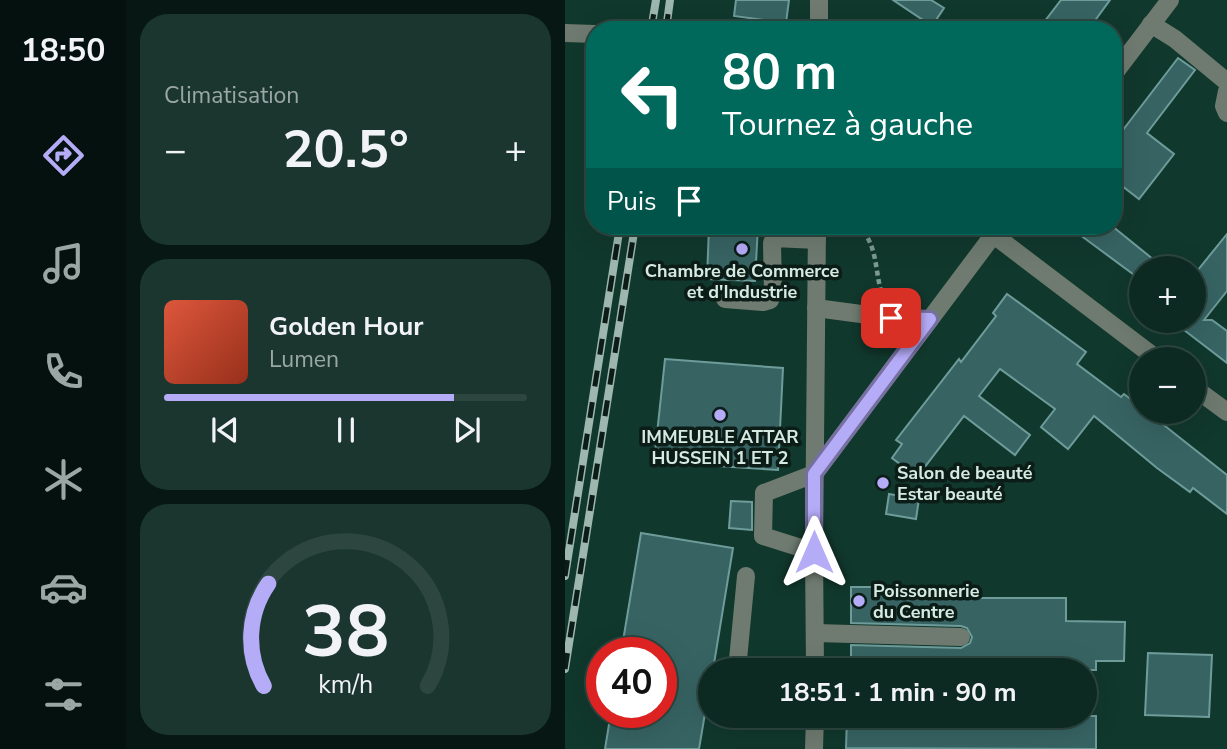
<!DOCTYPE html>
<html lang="fr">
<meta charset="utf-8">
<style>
:root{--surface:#0d2a22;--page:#1b362f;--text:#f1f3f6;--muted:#9aa7a5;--line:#2d4640;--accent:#b5acf8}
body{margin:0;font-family:"Nunito Sans",sans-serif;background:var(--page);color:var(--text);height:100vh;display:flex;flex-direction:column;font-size:26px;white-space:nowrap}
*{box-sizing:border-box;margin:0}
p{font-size:23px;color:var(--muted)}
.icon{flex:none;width:38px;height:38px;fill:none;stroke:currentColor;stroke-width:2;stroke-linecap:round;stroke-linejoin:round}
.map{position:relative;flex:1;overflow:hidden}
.side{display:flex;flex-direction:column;gap:14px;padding:14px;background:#071713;width:439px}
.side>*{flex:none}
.guide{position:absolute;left:21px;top:21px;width:536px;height:214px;border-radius:28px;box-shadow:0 7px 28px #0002,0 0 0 2px var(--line);background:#00695c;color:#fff;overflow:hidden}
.buttons{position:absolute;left:564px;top:256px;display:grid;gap:14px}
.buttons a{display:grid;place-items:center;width:77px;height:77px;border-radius:50%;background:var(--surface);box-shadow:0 7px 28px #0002,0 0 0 2px var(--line);font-size:35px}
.speed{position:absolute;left:21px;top:637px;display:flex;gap:14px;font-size:35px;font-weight:700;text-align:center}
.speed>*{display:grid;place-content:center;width:91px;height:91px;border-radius:50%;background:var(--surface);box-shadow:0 7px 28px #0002,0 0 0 2px var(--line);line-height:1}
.speed .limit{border:10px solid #d22;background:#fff;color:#111}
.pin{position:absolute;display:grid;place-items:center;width:60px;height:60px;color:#fff;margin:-30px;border-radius:14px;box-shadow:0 4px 10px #0006}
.me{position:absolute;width:77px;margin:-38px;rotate:0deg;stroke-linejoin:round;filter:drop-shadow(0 0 5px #0008)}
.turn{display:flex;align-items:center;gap:24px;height:147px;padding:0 21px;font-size:32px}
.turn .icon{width:91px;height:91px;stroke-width:2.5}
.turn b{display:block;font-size:49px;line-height:60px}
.then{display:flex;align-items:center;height:66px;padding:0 21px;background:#0003;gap:14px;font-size:26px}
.big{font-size:52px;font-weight:700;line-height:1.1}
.side .tile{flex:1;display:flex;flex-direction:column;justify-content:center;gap:10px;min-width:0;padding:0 24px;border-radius:28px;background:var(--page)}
.side .dial{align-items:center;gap:0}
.dial svg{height:182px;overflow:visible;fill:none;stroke:var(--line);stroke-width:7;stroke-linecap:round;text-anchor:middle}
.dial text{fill:var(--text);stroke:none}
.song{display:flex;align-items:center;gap:21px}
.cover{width:84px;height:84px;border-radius:10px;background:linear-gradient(135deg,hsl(10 70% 55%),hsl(10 70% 35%))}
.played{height:7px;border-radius:4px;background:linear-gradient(90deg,var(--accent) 80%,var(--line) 80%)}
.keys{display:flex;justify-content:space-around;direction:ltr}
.heat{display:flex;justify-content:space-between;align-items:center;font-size:38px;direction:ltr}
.trip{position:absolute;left:133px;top:658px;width:399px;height:70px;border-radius:35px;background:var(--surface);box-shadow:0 7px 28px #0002,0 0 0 2px var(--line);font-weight:700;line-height:70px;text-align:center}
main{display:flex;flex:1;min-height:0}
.tab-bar{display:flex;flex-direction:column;width:126px;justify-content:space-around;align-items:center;background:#05110e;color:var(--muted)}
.tab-bar .icon{width:49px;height:49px}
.tab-bar .current{color:var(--accent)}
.tab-bar b{font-size:32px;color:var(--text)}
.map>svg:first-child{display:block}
.building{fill:#376463;stroke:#6e9c9b;stroke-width:2}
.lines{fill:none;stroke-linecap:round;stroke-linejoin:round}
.path{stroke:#7c9a90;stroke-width:4.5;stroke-dasharray:5 3.5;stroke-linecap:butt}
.minor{stroke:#6f7b70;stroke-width:18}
.rail-casing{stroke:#9db7ae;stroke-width:8}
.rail{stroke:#0c1c17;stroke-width:5;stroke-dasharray:16;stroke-linecap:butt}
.route-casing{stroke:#7670a1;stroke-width:18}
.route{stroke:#b5acf8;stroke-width:12}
.poi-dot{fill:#b5acf8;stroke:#0c1c17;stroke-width:2.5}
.labels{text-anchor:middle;stroke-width:7;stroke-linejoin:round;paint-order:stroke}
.poi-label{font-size:18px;font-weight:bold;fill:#d5eae2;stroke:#0c1c17}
</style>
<main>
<nav class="tab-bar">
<b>18:50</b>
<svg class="icon current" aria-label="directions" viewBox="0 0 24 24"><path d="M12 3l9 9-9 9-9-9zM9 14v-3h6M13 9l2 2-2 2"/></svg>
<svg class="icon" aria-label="music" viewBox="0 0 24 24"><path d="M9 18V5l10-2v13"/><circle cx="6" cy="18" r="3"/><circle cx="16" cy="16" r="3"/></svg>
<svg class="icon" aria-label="phone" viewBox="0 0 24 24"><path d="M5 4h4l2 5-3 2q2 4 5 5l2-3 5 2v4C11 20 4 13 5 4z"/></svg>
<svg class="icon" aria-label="climate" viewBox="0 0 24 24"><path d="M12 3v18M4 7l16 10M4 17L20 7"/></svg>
<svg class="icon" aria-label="car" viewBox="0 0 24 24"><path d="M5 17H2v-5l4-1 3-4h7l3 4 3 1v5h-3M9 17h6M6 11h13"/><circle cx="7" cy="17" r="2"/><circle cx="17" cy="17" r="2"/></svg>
<svg class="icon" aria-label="filters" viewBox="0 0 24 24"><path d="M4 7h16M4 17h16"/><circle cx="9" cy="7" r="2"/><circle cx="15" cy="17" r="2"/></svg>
</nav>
<section class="side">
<div class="tile"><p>Climatisation</p>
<div class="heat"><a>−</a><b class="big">20.5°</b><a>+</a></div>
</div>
<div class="tile">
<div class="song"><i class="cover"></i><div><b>Golden Hour</b><p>Lumen</p></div></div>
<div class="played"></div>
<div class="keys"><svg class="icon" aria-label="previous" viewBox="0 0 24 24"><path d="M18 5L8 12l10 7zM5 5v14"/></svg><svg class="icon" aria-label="pause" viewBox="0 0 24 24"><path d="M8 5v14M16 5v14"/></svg><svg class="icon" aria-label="next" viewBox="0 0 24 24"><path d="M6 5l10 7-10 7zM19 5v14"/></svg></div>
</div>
<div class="tile dial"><svg viewBox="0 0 100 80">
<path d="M14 69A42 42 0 1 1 86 69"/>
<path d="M14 69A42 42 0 0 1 16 24" stroke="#b5acf8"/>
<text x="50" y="56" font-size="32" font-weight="700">38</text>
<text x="50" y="72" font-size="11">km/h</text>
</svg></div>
</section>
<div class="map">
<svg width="662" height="749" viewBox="0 0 662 749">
<rect width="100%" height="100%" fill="#11382d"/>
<g class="building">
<polygon points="171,0 224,0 221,23 169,16"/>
<polygon points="328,0 366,0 379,8 367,26"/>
<polygon points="496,0 545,0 523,30 473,30"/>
<polygon points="613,58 630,70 582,133 609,154 574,199 548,179 548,143"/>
<polygon points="144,226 193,226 190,281 142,279"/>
<polygon points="503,226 547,226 599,268 576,268 576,280"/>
<polygon points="662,234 662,291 639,320 647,320 662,331 662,363 606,320 628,320 628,276"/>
<polygon points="442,294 521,352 512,364 556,397 559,394 576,407 576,411 581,411 662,475 662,514 628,488 625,492 592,468 529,416 503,449 476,427 490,409 435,369 414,396 465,435 450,455 399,416 352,477 327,458 337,444 331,440 394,359 396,362 431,316 428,313"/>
<polygon points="100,359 218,368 213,470 89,462"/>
<polygon points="324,494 354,499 351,519 321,514"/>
<polygon points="166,501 187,502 187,530 164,528"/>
<polygon points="76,533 168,548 148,670 145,670 145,684 134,749 40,749 46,712 96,712 96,653 56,653"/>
<polygon points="286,587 404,587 404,598 501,598 501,621 560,622 559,661 531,661 531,670 329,670 329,660 286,661 286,645 396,648 405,643 407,637 402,628 396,626 286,623"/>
<polygon points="583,653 647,655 644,717 580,715"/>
<polygon points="282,716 531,716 531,749 281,748"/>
</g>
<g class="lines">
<path class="path" d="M291 226C314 240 309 274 318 297"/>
<g class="minor">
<polyline points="254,0 254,30"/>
<polyline points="586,24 610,39 662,82"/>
<polyline points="0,33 30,34"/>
<polyline points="548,75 605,0"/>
<polyline points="662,91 659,106 662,113"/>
<polyline points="417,226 592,359"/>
<polyline points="160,299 198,302 205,300 208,293 207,243 209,238 252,240"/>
<polyline points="251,308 326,318 365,319"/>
<polyline points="628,387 662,412"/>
<polyline points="249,552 198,536 199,493 249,474 435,226"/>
<polyline points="250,633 396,637"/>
<polyline points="172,670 181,576"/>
<polyline points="250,670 249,552 252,226"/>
<polyline points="249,749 250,716"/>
</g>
<defs>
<g id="rail">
<polyline points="86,30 91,0"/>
<polyline points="101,30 105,0"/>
<polyline points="0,576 55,226"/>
<polyline points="0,669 70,226"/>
</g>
</defs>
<use href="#rail" class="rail-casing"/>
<use href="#rail" class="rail"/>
</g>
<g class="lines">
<defs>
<polyline id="route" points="249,552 249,474 365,319 326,318"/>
</defs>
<use href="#route" class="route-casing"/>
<use href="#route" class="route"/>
</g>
<g class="poi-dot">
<circle cx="177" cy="249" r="7"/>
<circle cx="155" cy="415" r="7"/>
<circle cx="318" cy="483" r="7"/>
<circle cx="294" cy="601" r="7"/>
</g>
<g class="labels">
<g class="poi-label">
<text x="177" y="277">Chambre de Commerce<tspan x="177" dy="21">et d'Industrie</tspan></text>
<text x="155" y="443">IMMEUBLE ATTAR<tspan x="155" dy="21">HUSSEIN 1 ET 2</tspan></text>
<text x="332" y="479" text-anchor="start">Salon de beauté<tspan x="332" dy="21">Estar beauté</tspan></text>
<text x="308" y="597" text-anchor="start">Poissonnerie<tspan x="308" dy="21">du Centre</tspan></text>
</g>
</g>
</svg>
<div class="buttons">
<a>+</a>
<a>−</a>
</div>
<div class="speed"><div class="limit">40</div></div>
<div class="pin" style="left:326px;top:318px;background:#d93025"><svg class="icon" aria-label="arrive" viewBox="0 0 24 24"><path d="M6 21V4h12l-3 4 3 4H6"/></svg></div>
<svg class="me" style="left:249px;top:552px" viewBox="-20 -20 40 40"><path d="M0-17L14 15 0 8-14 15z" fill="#b5acf8" stroke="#fff" stroke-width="4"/></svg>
<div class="trip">18:51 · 1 min · 90 m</div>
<div class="guide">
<div class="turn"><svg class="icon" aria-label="left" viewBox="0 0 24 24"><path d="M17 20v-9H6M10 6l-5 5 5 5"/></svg><div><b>80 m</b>Tournez à gauche</div></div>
<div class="then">Puis<svg class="icon" aria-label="arrive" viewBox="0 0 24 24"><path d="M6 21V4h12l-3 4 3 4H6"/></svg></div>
</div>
</div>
</main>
